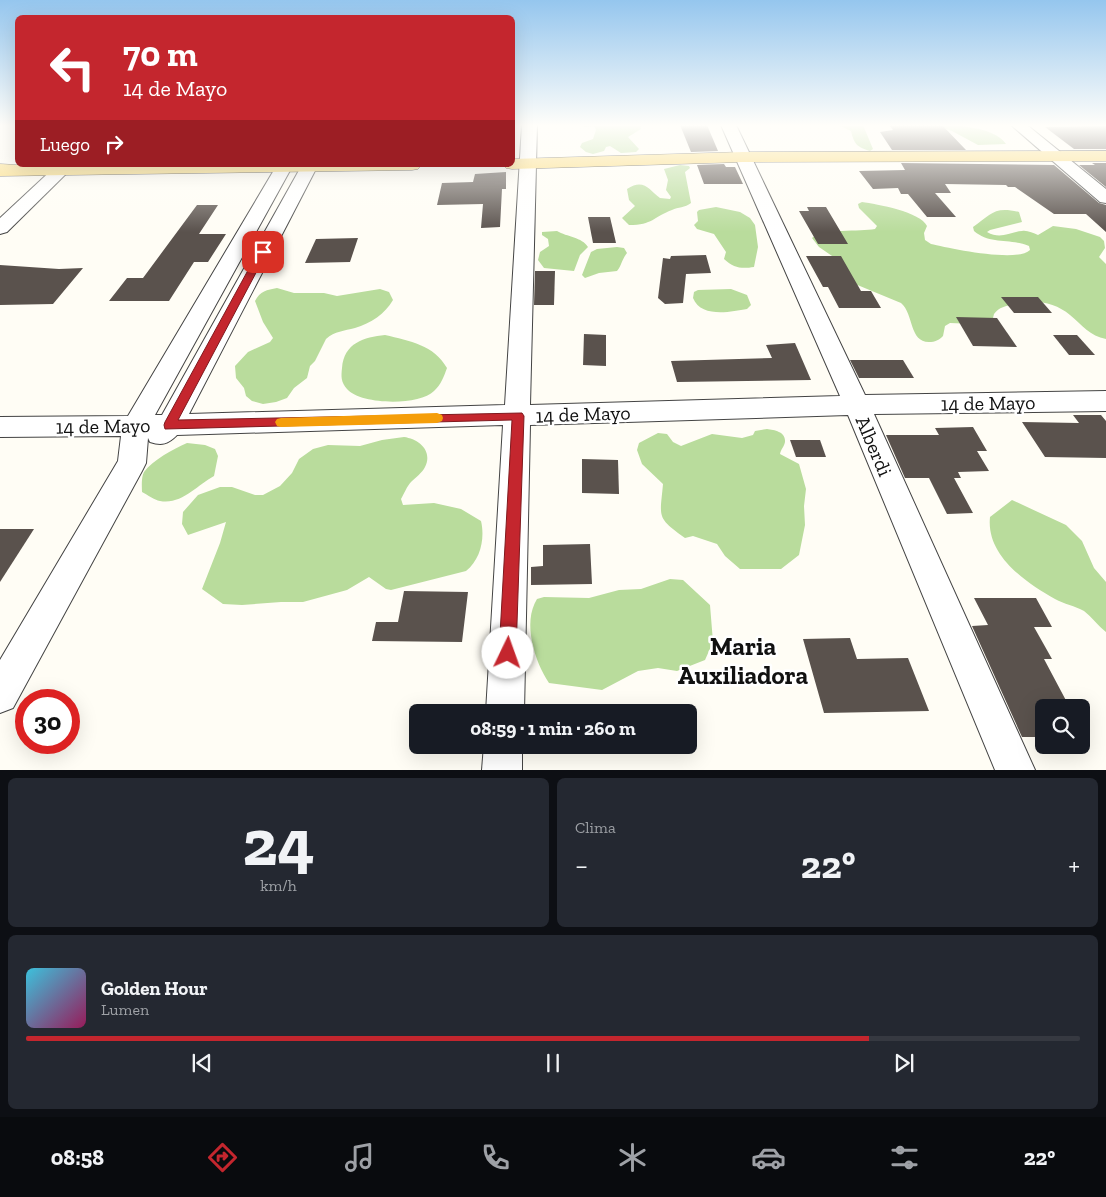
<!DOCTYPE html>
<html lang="es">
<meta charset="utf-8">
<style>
:root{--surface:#171b24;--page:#242831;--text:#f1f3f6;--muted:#9ea1a6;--line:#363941;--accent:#c4262e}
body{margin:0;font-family:"Zilla Slab",serif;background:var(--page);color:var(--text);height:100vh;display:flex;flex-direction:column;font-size:19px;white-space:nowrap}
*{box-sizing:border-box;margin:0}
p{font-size:16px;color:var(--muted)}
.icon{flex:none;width:28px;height:28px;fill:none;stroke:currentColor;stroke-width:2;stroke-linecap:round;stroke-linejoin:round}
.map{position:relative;height:770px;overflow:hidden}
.details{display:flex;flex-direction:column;gap:8px;padding:8px;background:#0d0f14;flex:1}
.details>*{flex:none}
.banner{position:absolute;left:15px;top:15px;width:500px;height:152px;border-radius:8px;box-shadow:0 5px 20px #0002;background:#c4262e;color:#fff;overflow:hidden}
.controls{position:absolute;left:1035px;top:699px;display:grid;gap:10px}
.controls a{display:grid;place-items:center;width:55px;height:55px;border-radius:8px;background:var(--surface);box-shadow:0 5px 20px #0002;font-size:25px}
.speed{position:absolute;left:15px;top:689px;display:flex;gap:10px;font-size:25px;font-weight:700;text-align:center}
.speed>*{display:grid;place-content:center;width:65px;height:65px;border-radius:50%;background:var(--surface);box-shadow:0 5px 20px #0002;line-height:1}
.speed .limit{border:8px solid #d22;background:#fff;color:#111}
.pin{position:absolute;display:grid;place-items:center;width:42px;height:42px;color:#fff;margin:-21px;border-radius:10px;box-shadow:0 2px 8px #0006}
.me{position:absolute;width:55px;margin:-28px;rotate:3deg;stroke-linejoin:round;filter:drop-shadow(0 0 4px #0008)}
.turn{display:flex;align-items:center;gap:18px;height:105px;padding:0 25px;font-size:22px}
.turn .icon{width:65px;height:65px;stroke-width:2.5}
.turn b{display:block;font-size:35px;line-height:42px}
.then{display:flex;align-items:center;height:48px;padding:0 25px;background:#0003;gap:10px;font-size:19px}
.big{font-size:38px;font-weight:700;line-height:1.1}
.details .widget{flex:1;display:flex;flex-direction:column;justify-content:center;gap:8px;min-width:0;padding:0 18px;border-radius:8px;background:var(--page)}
.details .dial{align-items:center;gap:0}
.dial b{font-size:65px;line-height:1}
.song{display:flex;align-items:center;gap:15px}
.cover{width:60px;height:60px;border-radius:8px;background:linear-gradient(135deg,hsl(190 70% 55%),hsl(330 70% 35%))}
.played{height:5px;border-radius:2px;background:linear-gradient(90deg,var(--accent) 80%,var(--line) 80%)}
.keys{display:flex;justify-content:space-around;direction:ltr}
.heat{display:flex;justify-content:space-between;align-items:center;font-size:28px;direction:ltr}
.details .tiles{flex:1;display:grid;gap:8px;grid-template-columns:1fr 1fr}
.widget:last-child{grid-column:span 2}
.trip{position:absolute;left:409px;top:704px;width:288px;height:50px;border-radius:8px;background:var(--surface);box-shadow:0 5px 20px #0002;font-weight:700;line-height:50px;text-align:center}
.tabs{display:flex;height:80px;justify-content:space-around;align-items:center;background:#090b0e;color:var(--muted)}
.tabs .icon{width:35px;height:35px}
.tabs .current{color:var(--accent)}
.tabs b{font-size:22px;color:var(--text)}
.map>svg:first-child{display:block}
.forest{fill:#b9dc9c}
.building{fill:#5a524d}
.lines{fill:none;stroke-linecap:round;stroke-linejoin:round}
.minor-casing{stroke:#444;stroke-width:2}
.major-casing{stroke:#222;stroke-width:1}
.minor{fill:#fff;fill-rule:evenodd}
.major{fill:#f9d66b;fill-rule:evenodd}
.route{fill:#c4262e;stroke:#7f191e}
.slow{fill:#f59e0b}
.labels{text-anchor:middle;stroke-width:5;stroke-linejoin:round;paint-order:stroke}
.street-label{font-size:20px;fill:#111;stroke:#fff}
.near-neighbourhood-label{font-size:25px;font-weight:bold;fill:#111;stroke:#fff}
</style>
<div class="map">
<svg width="1106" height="770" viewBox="0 0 1106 770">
<rect width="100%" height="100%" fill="#fffdf5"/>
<g class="forest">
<polygon points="580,125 640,125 641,129 628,137 639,149 636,152 621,153 610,146 606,147 604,151 593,154 586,152 580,147 582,143 593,139 596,130 594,126 585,127"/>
<path d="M838 125H863L873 149 870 151C857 147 854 144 851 131Z"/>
<path d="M934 125C953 125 994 126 1006 144L978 145 952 131Z"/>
<path d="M680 165 689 166 690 168 685 172 691 203C685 208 678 207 672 210 653 217 653 225 629 225L622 218 635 206 629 200 627 189C644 178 649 190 660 198L670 199 671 197 666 190 668 180 664 169Z"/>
<path d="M862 202C877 204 921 212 927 226L924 233 925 240 931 244C948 248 1017 263 1030 250L1029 246C1011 238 990 245 974 231L973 227C991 215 993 206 1019 212L1022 222 990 230 987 232C1001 240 1009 232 1022 231 1027 230 1033 233 1038 235L1053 226 1076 229 1100 237 1104 241 1105 248 1099 257 1106 264V339C1090 336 1082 325 1070 315 1055 302 1034 299 1014 304 1006 306 999 307 994 314L993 318 975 324 950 323 945 326 943 336C939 340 935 342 929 342 909 342 914 314 901 303L855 284 835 258 819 247 812 238C823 228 860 232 875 229L877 226 859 208 858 204Z"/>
<path d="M716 207 740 212 750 218 755 225 758 247 754 267C741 269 734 268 724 259L726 252 714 234 697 229 694 225 698 221 697 212 699 210Z"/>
<path d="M557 231C567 237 582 237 588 247L580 255 574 271 544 268 538 260 540 252 549 246 548 239 542 235V232Z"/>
<path d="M617 247 624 248 627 253C621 261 622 265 617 271L599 273 585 278 582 275 591 252 597 249Z"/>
<path d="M277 288 294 293H324L337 296 380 289 389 292 393 300C385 314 371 323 355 328 344 331 335 331 326 339L315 361 310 366 307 378 294 388 287 398 276 402 263 404 252 401 246 396 244 388 236 378 235 366 248 352 270 342 273 338 263 322 255 301C260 291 267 290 277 288Z"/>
<path d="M731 289 747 295 751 305 747 309C730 312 701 318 693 298L694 292 698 290Z"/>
<path d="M385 335C410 341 434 345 447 368 444 376 441 385 434 391 419 406 361 405 347 389 341 382 341 377 342 368 344 343 364 337 385 335Z"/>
<path d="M767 429C775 430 786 432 785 442 784 447 781 449 780 454L799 464 806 489 804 506 805 525 799 555 781 569H740L725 556 717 544 693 536 685 538C656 517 660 518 663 484L642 464 637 450 639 443 658 433 667 434 673 442 681 446 712 434 742 438 753 435 755 431Z"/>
<path d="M404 437C419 439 433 451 425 467 422 473 416 477 411 482 407 486 404 494 401 499L403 505 434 503 461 509 481 521C485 538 481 559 466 571L391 590 386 589 369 577 347 590 303 602H281L242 605 223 604 202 589 220 543 226 522 188 535 182 524 183 512 198 495 220 487H232L255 495H263L280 486 292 473 299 459 313 449 328 445 360 446 382 440Z"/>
<path d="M187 443 205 445 215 449 218 456 214 476C197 485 182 505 160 501 154 500 148 495 142 492 142 486 141 478 144 472 153 460 173 449 187 443Z"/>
<path d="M1012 500 1066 525 1082 541 1094 568 1106 582V632C1098 626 1092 617 1084 611 1075 606 1064 604 1055 599 1025 582 986 555 990 517Z"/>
<path d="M670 579 683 580 710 605 713 642 705 660 677 671 658 668 638 671 602 690 549 683C535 662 522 623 537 599L544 597 589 598 619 590 641 589Z"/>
</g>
<g class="building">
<polygon points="680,125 707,125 718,151 691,152"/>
<polygon points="889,125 942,125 966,150 892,150 880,132 893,130"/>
<polygon points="1106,126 1106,149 1074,149 1045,127"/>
<polygon points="901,163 1054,165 1099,203 1106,205 1106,232 1086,214 1054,214 1015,187 1008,187 1006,185 945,184 951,193 935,193 956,217 927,217 908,194 901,194 898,188 873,189 859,171 905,170"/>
<polygon points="1092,163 1106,163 1106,187 1079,165 1095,165"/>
<polygon points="724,164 726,167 735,167 743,184 704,184 697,165"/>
<polygon points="506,172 506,189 502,189 500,227 481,228 483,204 437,205 442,183 473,182 475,174"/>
<polygon points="197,205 218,205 199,234 226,234 208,262 194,262 169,301 109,301 127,278 143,278"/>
<polygon points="807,207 826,207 848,244 818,244 799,211 809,211"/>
<polygon points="588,217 610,217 616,243 593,243"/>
<polygon points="358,238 350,262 305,263 316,239"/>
<polygon points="706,255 711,273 686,274 683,303 665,304 658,298 663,258 670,259 671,256"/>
<polygon points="806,256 841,256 861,291 871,291 881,308 839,308 828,287 823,287"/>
<polygon points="0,265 59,269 83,268 53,304 0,305"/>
<polygon points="535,271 555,271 554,305 534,305"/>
<polygon points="1001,297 1038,297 1052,313 1014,313"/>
<polygon points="956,317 997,318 1017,347 973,346"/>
<polygon points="584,334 606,335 606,366 583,365"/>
<polygon points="1053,335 1077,335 1095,355 1069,355"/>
<polygon points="795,343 811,380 677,382 671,361 772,358 766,345"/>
<polygon points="850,360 903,360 914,378 859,378"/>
<polygon points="1073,415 1101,415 1106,421 1106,458 1045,457 1022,422 1079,423"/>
<polygon points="973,427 987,451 977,451 989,471 958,472 961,478 954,478 973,513 947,514 929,478 905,478 886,435 939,435 935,428"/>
<polygon points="790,440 820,440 826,457 796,457"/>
<polygon points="582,459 618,460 619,494 582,493"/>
<polygon points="0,529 34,529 0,582"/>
<polygon points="590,544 592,584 531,585 531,567 543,566 543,545"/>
<polygon points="404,591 468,592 462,642 372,641 376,622 398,622"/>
<polygon points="974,598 1036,598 1052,627 1034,627 1052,659 1044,659 1070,708 1044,708 1044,737 1022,737 972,626 988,625"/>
<polygon points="850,638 857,659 908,658 929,711 824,713 803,639"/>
</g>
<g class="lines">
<defs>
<g id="minor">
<path d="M522 125H537L530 405 840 396 721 125H736L865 395 1106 391V411L874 414 1035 770H995L848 415 530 425 524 712H486L503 425 177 435C168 444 162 446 150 442L148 438 146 463 142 471 13 708 0 713V660L118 461 121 436 0 437V417L128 416 277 165H293L155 415H162L302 165H318L189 414 505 405Z"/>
<polygon points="1011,125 1027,125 1106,189 1106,203 1100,202"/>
<polygon points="57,165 75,165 7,232 0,234 0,218"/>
<polygon points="484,745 522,745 522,770 482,770"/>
</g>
<g id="major">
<polygon points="1106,151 1106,161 743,162 512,169 506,168 504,165 512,165 512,159 743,152"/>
<polygon points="0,164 18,165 421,165 418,169 412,170 0,176"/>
</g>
</defs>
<use href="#minor" class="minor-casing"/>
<use href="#major" class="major-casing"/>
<use href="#minor" class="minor"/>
<use href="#major" class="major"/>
</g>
<linearGradient id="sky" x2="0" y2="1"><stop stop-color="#95c6ee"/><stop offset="0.54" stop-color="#fffefa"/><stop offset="1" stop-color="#fffefa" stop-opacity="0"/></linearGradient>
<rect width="1106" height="232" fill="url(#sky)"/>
<polygon class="route" points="263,250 267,252 178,420 522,413 524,416 516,653 513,659 508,661 502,659 499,653 512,420 165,429 164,425 165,422 258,252"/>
<polygon class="slow" points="437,413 442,415 443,418 442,421 437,423 281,427 277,426 275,422 277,419 281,418"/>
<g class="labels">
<g class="street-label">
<text transform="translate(988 403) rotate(-1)" y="7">14 de Mayo</text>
<text transform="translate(583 414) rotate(-2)" y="7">14 de Mayo</text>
<text transform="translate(103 426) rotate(-1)" y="7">14 de Mayo</text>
<text transform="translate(874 446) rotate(67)" y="7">Alberdi</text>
</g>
<g class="near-neighbourhood-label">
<text x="743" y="655">Maria<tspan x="743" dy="29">Auxiliadora</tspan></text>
</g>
</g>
</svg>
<div class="controls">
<a><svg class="icon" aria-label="search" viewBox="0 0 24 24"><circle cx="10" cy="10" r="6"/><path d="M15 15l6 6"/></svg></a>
</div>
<div class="speed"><div class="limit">30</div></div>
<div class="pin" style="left:263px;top:252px;background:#d93025"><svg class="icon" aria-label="arrive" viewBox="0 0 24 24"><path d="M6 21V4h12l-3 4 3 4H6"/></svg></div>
<svg class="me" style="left:508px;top:653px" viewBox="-20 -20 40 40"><circle r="19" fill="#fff"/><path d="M0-13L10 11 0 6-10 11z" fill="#c4262e"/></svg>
<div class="trip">08:59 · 1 min · 260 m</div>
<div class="banner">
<div class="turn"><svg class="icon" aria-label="left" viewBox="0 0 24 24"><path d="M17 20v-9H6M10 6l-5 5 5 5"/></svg><div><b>70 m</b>14 de Mayo</div></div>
<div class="then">Luego<svg class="icon" aria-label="right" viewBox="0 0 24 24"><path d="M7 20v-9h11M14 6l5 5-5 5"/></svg></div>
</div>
</div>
<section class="details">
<div class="tiles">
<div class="widget dial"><b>24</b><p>km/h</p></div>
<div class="widget"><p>Clima</p>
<div class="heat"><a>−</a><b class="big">22°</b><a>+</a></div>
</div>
<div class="widget">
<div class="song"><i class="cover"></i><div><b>Golden Hour</b><p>Lumen</p></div></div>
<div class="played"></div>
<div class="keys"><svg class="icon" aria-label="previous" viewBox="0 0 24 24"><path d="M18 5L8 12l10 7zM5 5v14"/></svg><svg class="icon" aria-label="pause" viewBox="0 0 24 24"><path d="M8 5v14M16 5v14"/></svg><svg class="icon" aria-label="next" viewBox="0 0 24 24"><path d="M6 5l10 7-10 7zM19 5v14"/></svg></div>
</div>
</div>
</section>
<nav class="tabs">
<b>08:58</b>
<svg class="icon current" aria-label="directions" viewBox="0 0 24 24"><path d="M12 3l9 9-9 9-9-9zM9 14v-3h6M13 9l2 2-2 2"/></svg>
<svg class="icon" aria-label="music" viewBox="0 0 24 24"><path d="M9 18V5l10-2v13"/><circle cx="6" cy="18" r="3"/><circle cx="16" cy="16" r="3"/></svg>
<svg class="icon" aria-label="phone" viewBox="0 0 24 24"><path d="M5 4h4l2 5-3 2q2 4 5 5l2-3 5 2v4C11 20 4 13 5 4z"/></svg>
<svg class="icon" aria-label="climate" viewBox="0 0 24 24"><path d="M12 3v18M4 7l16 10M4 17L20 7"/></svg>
<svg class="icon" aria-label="car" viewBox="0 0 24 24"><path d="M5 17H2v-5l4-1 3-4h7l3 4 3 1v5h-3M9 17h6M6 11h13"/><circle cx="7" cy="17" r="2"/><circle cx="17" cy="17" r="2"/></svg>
<svg class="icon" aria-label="filters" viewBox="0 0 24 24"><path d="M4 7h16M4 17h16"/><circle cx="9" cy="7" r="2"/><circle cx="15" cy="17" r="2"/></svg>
<b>22°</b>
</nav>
